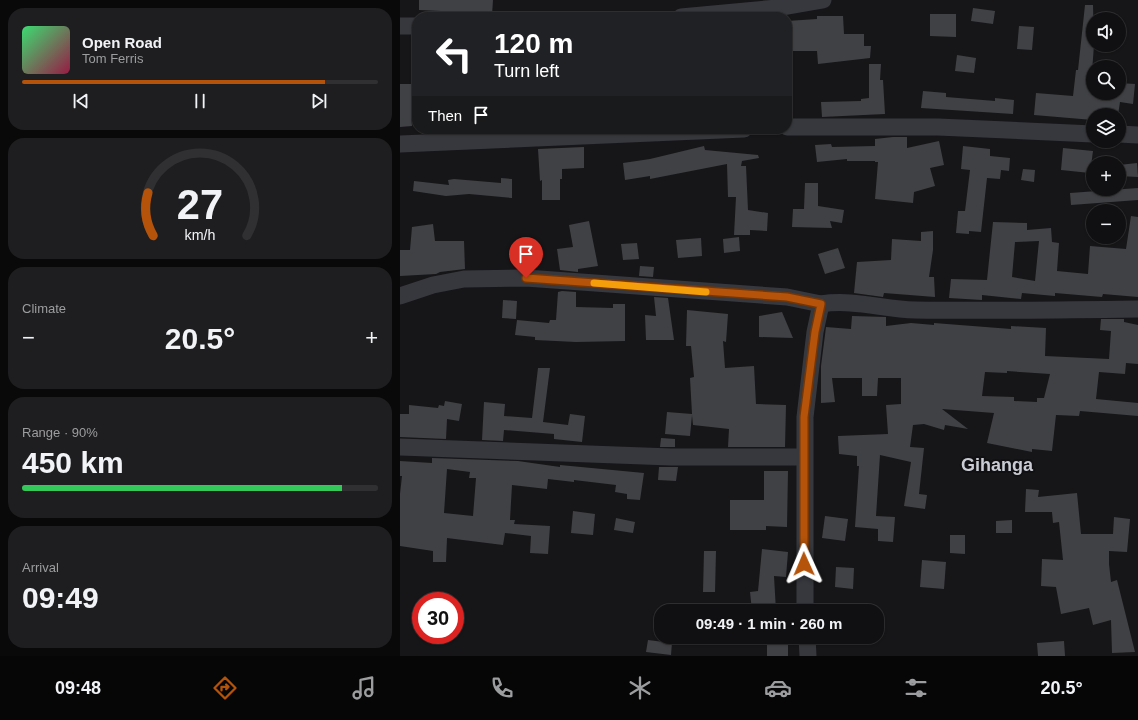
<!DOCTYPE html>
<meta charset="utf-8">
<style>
:root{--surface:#101012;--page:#1e1e20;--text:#f1f3f6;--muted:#9c9d9f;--line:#303032;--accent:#b45309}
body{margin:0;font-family:Arial,sans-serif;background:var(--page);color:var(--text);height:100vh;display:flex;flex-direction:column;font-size:15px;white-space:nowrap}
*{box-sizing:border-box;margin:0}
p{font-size:13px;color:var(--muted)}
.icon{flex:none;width:22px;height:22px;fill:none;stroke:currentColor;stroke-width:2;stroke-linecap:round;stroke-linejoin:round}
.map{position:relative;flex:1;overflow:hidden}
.side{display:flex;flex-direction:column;gap:8px;padding:8px;background:#09090a;width:400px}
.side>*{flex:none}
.top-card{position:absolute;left:12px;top:12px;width:380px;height:122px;border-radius:16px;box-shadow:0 1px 3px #0004,0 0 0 1px var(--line);background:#202124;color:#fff;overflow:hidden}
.tools{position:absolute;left:686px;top:12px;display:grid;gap:8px}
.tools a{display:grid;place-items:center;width:40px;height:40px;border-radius:50%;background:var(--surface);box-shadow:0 1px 3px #0004,0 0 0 1px var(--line);font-size:20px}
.speed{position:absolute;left:12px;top:592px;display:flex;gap:8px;font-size:20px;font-weight:700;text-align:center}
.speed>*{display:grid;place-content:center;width:52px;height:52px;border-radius:50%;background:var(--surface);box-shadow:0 1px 3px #0004,0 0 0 1px var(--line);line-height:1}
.speed .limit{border:6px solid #d22;background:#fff;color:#111}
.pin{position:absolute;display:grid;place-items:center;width:34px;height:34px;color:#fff;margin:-41px -17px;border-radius:50% 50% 50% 0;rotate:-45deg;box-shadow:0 0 4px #0007}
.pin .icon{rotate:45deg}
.me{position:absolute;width:44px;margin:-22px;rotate:359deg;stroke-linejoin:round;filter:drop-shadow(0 0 3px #0008)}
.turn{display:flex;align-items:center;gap:14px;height:84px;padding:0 16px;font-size:18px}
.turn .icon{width:52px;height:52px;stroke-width:2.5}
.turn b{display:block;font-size:28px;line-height:34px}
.then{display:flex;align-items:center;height:38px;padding:0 16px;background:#0003;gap:8px;font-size:15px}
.big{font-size:30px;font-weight:600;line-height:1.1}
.side .tile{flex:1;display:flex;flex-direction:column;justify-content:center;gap:6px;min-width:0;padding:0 14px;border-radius:16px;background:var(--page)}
.side .dial{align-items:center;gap:0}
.dial svg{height:104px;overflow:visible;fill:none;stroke:var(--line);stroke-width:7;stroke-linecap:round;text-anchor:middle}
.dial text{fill:var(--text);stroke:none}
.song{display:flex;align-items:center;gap:12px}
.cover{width:48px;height:48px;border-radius:6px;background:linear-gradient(135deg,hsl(140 70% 55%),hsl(340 70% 35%))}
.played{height:4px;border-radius:2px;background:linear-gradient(90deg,var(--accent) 85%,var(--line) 85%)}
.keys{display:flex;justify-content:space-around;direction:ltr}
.heat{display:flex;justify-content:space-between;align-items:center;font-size:22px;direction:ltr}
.charge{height:6px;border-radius:3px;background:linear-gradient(90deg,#34c759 90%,var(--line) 0)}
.trip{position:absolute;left:254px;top:604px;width:230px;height:40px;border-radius:16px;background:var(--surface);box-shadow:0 1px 3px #0004,0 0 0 1px var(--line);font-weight:600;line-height:40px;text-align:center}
.dock{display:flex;height:64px;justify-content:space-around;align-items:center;background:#060607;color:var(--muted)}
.dock .icon{width:28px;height:28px}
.dock .selected{color:var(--accent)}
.dock b{font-size:18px;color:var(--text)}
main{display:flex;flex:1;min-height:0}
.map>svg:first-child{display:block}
.building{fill:#404145;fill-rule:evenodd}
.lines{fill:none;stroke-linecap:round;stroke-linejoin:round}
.street{stroke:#37383d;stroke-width:17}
.route-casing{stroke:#753606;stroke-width:10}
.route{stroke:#b45309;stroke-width:7}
.slow{stroke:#f59e0b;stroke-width:7}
.labels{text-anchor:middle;stroke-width:4;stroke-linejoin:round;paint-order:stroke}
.district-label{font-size:18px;font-weight:bold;fill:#c9ccd4;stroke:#111113}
</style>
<main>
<section class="side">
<div class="tile">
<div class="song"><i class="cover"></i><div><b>Open Road</b><p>Tom Ferris</p></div></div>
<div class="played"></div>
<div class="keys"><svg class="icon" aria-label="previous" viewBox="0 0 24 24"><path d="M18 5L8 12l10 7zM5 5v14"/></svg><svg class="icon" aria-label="pause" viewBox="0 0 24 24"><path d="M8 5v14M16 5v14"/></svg><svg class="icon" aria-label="next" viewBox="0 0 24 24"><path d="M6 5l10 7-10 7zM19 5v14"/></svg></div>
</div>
<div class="tile dial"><svg viewBox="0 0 100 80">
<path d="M14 69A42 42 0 1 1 86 69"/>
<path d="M14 69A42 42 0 0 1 10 36" stroke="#b45309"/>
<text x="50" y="56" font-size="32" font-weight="700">27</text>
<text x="50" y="72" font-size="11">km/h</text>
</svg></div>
<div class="tile"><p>Climate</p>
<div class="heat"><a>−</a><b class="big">20.5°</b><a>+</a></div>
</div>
<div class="tile"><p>Range · 90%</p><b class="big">450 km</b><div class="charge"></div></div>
<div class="tile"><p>Arrival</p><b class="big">09:49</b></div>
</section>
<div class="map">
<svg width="738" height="656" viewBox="0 0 738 656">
<rect width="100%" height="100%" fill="#161618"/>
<g class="building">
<polygon points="19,0 93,0 92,15 63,14 63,12 19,10"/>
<polygon points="685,5 693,5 694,45 692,72 693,72 693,94 719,96 719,83 735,84 733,104 720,102 718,115 693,115 693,120 634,115 636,93 673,96 676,70 678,70"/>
<polygon points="573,8 595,11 593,24 571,21"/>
<polygon points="530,14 556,14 556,37 530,36"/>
<polygon points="417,16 443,16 444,34 464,34 464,46 471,46 470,58 418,64 417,51 387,51 387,21 417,19"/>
<polygon points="619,26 634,27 632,50 617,49"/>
<polygon points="557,55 576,58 574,73 555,71"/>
<polygon points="469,64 481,64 480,80 483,80 485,114 422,117 421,102 461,101 461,99 469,98"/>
<polygon points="0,84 13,84 13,92 17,92 17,114 11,113 12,126 0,127"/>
<polygon points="523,91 546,93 546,97 595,101 595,98 614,100 613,114 521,108"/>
<polygon points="493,137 507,137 507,148 539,141 544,165 530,168 535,186 514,192 513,203 475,199 478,162 475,162 475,161 447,161 447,159 417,162 415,145 431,144 432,147 475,146 475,139"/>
<polygon points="304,146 305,150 358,155 359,158 342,161 341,166 346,166 348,210 368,213 367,231 350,230 350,235 334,235 336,197 328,197 327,164 250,179 250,176 225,180 223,163 250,159"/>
<polygon points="563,146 590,149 590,156 610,158 609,171 601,170 600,179 587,178 581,232 569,231 569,234 556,233 558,211 565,211 570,170 561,169"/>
<polygon points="184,147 184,168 162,169 162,179 160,179 160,200 142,200 142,180 140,181 138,149"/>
<polygon points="663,148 693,151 690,173 661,170"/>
<polygon points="737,163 738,177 719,176 719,165"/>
<polygon points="623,169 635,170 634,182 621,180"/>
<polygon points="101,178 112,179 112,198 69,194 46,196 13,191 14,181 49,185 48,180 54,179 101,183"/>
<polygon points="405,183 418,183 418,206 444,210 442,223 430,221 432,228 392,227 393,209 404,209"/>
<polygon points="738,188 738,200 671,205 670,193"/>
<path d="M731 216 738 217V297L703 294 702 297 655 293V296L622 293 621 299 582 295V300L549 298 551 279 587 280 593 222 627 223V230L651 228 652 242 659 243 657 271 688 274 690 246 726 249ZM639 241 635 281 612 277 615 242Z"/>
<polygon points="189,221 198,266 178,269 178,272 160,270 157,249 173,247 169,225"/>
<polygon points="33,224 35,241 64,241 65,269 40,272 36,274 0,276 0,250 10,250 12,227"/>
<polygon points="533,231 533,250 529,277 534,277 535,297 484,293 483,297 454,293 457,262 491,260 492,239 521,241 521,232"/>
<polygon points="339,237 340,251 324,253 323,239"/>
<polygon points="301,238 302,256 278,258 276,240"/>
<polygon points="237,243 239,259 223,260 221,244"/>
<polygon points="438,248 445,268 425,274 418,254"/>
<polygon points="240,266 254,267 253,277 239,276"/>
<polygon points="162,291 176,292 176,307 213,308 213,304 225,304 225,341 176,342 135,340 135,337 115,335 117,320 149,323 150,320 156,320 158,292"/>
<polygon points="254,297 268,298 274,340 246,340 245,315 256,316"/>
<polygon points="103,300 117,301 116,319 102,318"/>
<polygon points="287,310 328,314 326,342 323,341 325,368 354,366 356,404 386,405 385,447 328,447 329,429 293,425 292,415 290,436 265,434 267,412 292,414 290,378 294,377 291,346 286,346"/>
<polygon points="382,312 393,338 359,337 359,316"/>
<path d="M452 316 486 317V326L511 323 534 325V323L611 329V326L646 328 645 356 709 359 711 331 700 330 701 319H724V322L738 325V364L726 363 725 374 699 372 696 399 738 403V416L680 411 679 416 656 415 652 451 632 449V452L587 443 594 413 542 409 568 429 545 425 544 430 524 424 513 425 510 447 524 448 519 494 527 495 525 509 504 506 511 462 480 455 476 516 495 517 493 542 478 541V529L455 527 459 466H457V456L439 454 438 436 488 434 486 405 501 404V378H478L477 396H462V378H432L435 402 421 403V366L426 327 451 329ZM607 371 650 374 644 398H637V402L614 401V397L582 396 585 372 607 373Z"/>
<polygon points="138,368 150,368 143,422 168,425 170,414 185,416 182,442 154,439 154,434 104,430 103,441 82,440 84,402 105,404 104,416 132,418"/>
<polygon points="45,401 62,404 59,421 47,419 46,439 0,437 0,414 9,414 9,405 38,408 39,405 44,406"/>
<polygon points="261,438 275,439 275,447 260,447"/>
<path d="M32 458 118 461 160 467V465L244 473 240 500 227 499V494L215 492 216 485 174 480V482L148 479 147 489 112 485 110 520H115L114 524 150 526 148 554 130 553 131 536 105 533 103 545 47 538 46 562H33V551L0 546V494L2 476H0V461L32 463ZM47 469 70 472 69 478H76L73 516 44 513Z"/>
<polygon points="259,467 278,467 276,481 258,480"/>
<polygon points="364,471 388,471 387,527 366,526 366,530 330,530 330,500 364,500"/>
<polygon points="626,489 639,490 638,497 677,493 681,534 713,534 714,517 730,519 727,552 709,551 709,564 711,582 717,580 735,652 712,653 711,620 693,625 689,608 661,614 656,587 641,586 642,559 663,560 659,522 653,523 652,512 625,512"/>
<polygon points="173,511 195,514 193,535 171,533"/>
<polygon points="425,516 448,519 445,541 422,538"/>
<polygon points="216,518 235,522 233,533 214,530"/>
<polygon points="612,520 612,533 596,533 596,521"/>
<polygon points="550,535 565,535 565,554 550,553"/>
<polygon points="362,549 388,552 386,577 374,576 376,611 352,611 350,592 358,591"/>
<polygon points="304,551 316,551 315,592 303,592"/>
<polygon points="522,560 546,562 544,589 520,587"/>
<polygon points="436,567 454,568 453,589 435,587"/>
<polygon points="248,640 272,643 271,655 246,652"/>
<polygon points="664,641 665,656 638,656 637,643"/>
<rect x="367" y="644" width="21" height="12"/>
</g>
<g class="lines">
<g class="street">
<polyline points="281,17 377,8 423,0"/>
<polyline points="0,26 17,26"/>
<polyline points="387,127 538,127 693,134"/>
<polyline points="719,134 738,135"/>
<polyline points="0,144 344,129"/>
<polyline points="0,296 33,285 64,279 126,278 387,297 421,304"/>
<polyline points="0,447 271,457 404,457"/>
<path d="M405 611V417L415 332 421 304C453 299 483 309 515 310 589 311 664 310 738 309"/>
<polyline points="407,637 408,656"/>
</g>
</g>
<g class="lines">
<defs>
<polyline id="route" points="126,278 387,297 421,304 415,332 404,417 404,564"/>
</defs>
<use href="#route" class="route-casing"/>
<use href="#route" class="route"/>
<polyline class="slow" points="194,283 306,292"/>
</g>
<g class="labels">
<g class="district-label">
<text x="597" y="471">Gihanga</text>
</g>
</g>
</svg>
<div class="tools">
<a><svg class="icon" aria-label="sound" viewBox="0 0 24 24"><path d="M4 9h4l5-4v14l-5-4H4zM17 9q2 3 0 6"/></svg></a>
<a><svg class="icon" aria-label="search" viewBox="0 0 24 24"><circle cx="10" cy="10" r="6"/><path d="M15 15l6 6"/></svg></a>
<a><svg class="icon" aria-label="layers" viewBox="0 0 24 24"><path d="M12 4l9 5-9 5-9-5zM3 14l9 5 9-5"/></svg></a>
<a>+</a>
<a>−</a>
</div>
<div class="speed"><div class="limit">30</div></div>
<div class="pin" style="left:126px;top:278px;background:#d93025"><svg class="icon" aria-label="arrive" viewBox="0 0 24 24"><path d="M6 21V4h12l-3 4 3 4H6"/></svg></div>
<svg class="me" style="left:404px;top:564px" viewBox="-20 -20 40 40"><path d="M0-17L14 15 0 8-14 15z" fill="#b45309" stroke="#fff" stroke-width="4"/></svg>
<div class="trip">09:49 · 1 min · 260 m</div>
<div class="top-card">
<div class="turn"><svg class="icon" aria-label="left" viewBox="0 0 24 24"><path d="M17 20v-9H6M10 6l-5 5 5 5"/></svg><div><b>120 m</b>Turn left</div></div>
<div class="then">Then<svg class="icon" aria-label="arrive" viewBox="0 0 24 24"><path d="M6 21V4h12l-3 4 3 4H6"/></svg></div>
</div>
</div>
</main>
<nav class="dock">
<b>09:48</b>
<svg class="icon selected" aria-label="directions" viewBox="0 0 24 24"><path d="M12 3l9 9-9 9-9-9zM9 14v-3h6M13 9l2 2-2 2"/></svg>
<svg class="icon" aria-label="music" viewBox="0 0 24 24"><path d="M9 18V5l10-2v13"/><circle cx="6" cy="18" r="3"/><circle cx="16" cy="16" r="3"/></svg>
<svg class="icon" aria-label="phone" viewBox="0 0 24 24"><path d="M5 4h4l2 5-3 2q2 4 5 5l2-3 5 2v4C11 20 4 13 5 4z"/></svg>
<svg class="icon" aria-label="climate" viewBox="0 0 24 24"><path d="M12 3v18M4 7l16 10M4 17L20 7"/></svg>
<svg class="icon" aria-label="car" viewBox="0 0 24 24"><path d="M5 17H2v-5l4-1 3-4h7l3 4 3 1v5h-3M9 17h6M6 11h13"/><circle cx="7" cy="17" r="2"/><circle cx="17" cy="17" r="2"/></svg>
<svg class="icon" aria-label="filters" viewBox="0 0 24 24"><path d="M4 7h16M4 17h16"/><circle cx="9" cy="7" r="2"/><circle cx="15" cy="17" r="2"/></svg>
<b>20.5°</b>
</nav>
